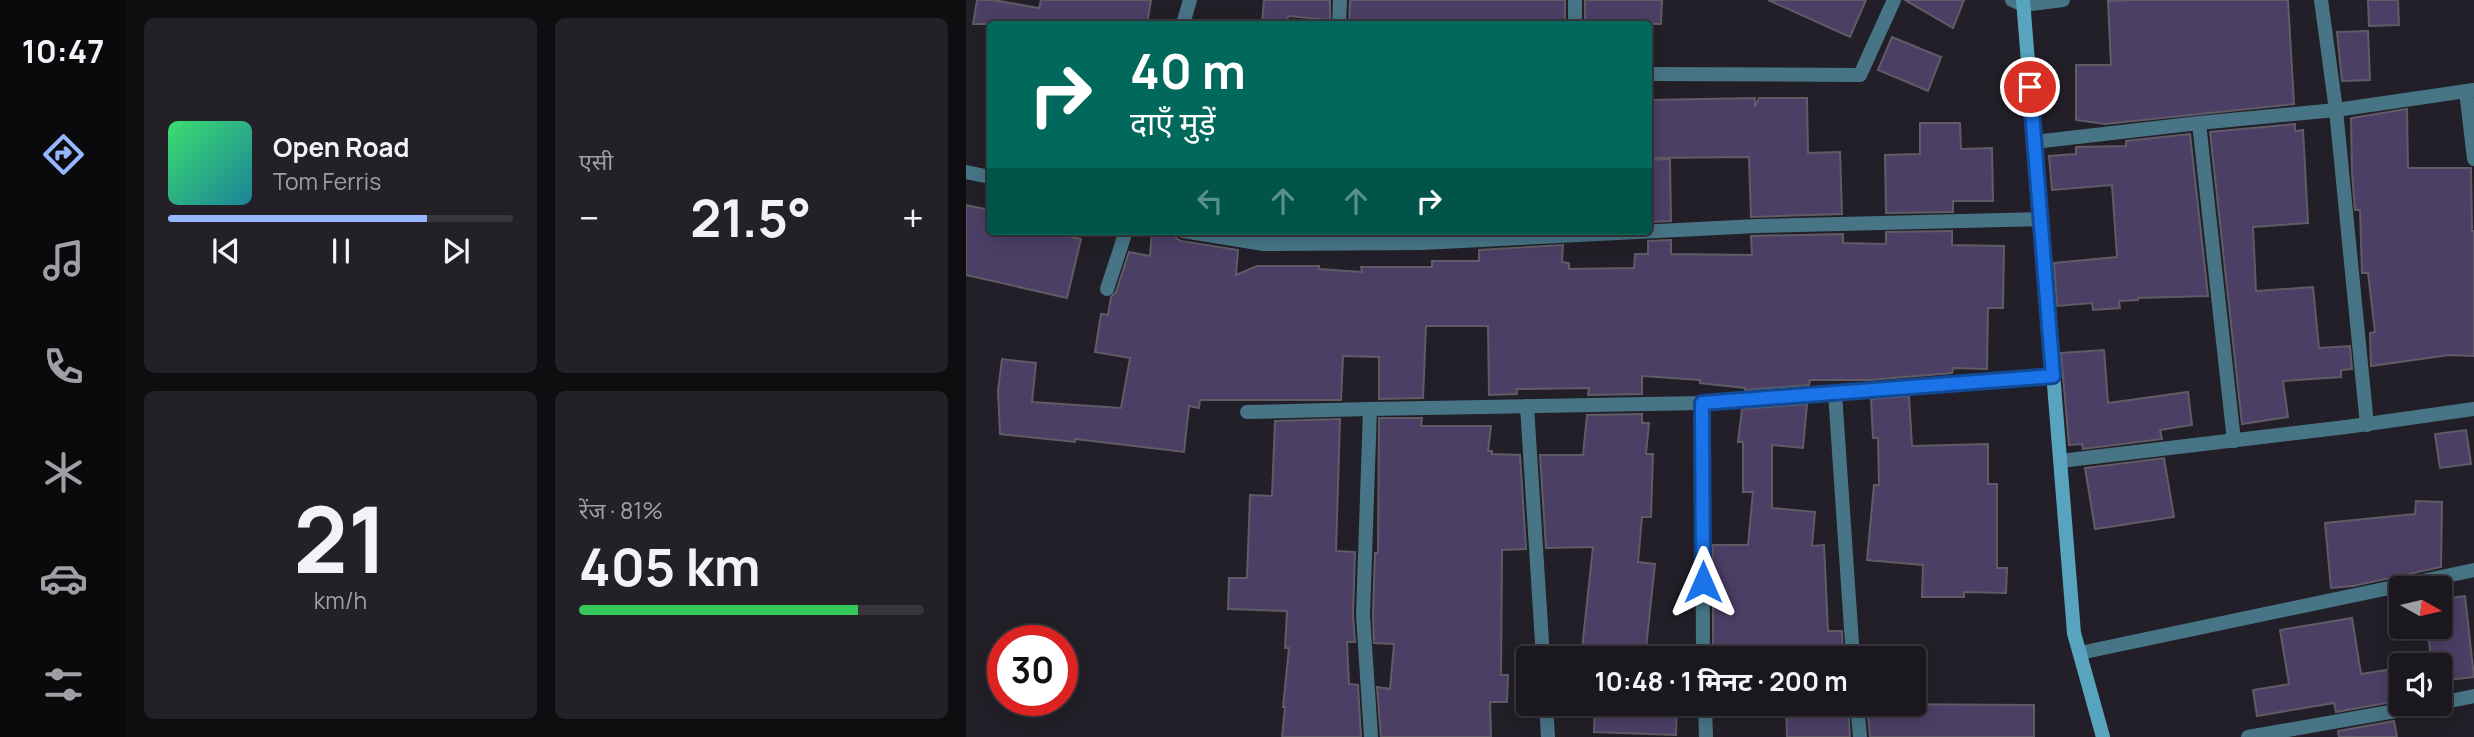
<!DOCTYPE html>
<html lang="hi">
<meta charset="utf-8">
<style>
:root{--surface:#1a171e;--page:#232027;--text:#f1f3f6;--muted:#9f9fa4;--line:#38363c;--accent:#94b7fd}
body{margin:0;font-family:Manrope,"Noto Sans Devanagari",sans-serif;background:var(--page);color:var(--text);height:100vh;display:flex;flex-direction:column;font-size:26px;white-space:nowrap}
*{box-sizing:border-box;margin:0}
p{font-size:23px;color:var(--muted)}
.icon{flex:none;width:38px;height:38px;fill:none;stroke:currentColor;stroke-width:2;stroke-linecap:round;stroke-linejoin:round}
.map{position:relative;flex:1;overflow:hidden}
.side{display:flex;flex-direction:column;gap:18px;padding:18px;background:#0e0d10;width:840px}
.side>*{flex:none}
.hud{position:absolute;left:21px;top:21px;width:665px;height:214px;border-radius:7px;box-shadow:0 4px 18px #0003,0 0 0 2px var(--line);background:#00695c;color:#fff;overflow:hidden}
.needle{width:46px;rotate:98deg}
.controls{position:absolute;left:1423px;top:576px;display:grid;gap:14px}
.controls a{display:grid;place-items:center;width:63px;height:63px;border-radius:7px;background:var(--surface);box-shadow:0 4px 18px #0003,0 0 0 2px var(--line);font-size:35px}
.speed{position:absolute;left:21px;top:625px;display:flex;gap:14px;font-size:35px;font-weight:700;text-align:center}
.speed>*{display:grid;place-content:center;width:91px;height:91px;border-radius:50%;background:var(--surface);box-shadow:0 4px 18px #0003,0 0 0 2px var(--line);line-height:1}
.speed .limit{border:10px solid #d22;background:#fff;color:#111}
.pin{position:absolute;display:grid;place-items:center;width:60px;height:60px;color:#fff;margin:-30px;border:4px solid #fff;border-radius:50%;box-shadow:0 2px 7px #0007}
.me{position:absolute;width:77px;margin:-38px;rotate:0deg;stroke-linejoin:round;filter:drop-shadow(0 0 5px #0008)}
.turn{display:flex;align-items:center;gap:24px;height:147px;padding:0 28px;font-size:32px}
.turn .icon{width:91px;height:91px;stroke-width:2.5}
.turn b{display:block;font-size:49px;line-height:60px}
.lanes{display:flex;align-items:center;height:66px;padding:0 28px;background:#0003;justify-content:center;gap:35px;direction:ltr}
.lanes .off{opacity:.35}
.big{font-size:52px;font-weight:700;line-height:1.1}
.side .card{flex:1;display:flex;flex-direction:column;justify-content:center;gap:10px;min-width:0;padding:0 24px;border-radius:10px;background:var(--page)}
.side .dial{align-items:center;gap:0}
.dial b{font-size:91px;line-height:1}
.song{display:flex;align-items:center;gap:21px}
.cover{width:84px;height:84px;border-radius:10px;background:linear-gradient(135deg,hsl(140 70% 55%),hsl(190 70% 35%))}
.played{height:7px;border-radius:4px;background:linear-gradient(90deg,var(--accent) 75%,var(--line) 75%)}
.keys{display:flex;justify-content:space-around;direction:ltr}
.heat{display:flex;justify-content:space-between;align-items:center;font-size:38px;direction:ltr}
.charge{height:10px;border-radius:5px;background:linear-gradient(90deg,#34c759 81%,var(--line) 0)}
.side .tiles{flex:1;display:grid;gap:18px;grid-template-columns:repeat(2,1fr)}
.trip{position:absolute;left:550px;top:646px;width:410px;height:70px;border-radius:7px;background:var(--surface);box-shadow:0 4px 18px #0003,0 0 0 2px var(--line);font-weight:700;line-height:70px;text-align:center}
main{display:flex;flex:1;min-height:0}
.dock{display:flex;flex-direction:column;width:126px;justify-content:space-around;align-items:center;background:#0a090c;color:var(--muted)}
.dock .icon{width:49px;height:49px}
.dock .current{color:var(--accent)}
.dock b{font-size:32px;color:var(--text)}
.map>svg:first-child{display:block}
.building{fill:#4c3f65;stroke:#5f5c66;stroke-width:2}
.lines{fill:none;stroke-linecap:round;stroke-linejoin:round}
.street{stroke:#477585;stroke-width:14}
.secondary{stroke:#58a4bf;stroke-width:14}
.route-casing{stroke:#114b97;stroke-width:18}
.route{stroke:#1a73e8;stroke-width:12}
</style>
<main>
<nav class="dock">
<b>10:47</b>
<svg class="icon current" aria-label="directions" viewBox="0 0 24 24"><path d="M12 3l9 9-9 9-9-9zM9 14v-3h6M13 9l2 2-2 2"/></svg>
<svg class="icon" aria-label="music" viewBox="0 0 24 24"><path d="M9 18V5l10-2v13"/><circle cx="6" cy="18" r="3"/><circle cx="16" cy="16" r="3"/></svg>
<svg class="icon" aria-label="phone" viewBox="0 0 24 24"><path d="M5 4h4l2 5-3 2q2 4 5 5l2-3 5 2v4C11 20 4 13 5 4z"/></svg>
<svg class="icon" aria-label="climate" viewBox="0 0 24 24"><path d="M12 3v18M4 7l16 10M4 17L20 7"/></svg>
<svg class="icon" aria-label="car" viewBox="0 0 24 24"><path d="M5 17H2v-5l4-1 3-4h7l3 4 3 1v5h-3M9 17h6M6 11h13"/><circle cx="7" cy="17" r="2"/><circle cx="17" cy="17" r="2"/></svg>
<svg class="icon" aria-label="filters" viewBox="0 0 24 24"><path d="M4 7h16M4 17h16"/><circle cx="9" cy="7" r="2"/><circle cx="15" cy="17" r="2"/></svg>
</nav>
<section class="side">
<div class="tiles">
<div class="card">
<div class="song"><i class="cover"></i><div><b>Open Road</b><p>Tom Ferris</p></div></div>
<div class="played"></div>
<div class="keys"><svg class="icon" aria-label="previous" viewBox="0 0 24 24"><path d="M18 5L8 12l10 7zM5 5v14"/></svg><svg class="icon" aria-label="pause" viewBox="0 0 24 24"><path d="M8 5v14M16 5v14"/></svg><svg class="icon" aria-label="next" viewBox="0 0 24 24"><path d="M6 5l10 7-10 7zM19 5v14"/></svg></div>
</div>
<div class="card"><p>एसी</p>
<div class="heat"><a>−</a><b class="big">21.5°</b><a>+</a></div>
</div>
<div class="card dial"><b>21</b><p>km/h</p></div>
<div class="card"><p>रेंज · 81%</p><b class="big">405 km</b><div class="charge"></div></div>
</div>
</section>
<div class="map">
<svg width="1508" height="737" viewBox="0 0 1508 737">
<rect width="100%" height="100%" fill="#221f28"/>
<g class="building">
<polygon points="11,0 27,0 73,8 75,0 185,0 181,24 7,24"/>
<polygon points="298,0 364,0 364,20 322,16 321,24 296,24"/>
<polygon points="384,0 599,0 599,24 383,24"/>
<polygon points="619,0 696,0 695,24 619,24"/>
<polygon points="802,0 900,0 884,37"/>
<polygon points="939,0 998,0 987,28"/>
<polygon points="1167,0 1322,0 1328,104 1139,124 1110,120 1110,65 1145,65 1142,1"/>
<polygon points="1402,0 1432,0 1433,25 1403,26"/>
<polygon points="1402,31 1404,80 1376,81 1371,32"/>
<polygon points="926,37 975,57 962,91 912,70"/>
<polygon points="789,98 789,107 793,98 841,98 842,153 874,152 876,214 785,217 783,157 685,158 684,100"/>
<polygon points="1441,109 1442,168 1505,168 1506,231 1508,231 1508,356 1483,355 1405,366 1404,333 1409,332 1402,273 1396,273 1394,210 1389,210 1386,173 1385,118"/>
<polygon points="954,123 994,123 995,149 1026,148 1027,201 987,201 987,212 920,213 919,155 954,154"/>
<polygon points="1329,124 1329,131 1337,130 1342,223 1287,227 1290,291 1347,287 1353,348 1384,346 1386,369 1375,370 1375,377 1317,381 1322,417 1276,424 1244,132"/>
<polygon points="1224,134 1242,296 1172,298 1172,300 1153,301 1154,308 1127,310 1126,303 1091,306 1088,263 1151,257 1146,185 1086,190 1083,156 1110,154 1110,147 1160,146 1160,141"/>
<polygon points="704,159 705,221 682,222 682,160"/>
<polygon points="0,205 24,210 24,231 79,231 115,239 101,298 0,275"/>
<polygon points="186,231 208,231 210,238 215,241 272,250 270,275 291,266 353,266 353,269 396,272 395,267 466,267 466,261 513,261 513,250 597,245 596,262 603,263 603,269 668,268 669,254 682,254 682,241 705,240 705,254 786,255 785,236 877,234 877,243 920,244 920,232 986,231 986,245 1038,246 1037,308 1022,308 1021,369 987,368 986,373 903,380 844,380 843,385 779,390 779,388 734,383 734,380 676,376 676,394 622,395 623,388 551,389 551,394 523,395 522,326 460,326 457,398 413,399 413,357 377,356 375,400 234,400 233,408 223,406 218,452 109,439 109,442 34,434 32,391 36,359 70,363 66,402 155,408 164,358 129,352 135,314 142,315 145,297 150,292 163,252 184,256"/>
<polygon points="1138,350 1142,403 1222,392 1226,425 1194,430 1196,439 1117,449 1116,444 1103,445 1095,353"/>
<polygon points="943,396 946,446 1022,444 1022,484 1031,484 1031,568 1041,568 1040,593 998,592 998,597 956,597 957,565 901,560 908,485 913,485 912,438 907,438 905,399"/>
<polygon points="841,404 837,448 806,445 806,508 849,512 846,546 858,545 862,631 876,631 877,658 747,658 747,545 782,545 787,492 777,492 777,442 772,442 776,409"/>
<polygon points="676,414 676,423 683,423 680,454 687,454 685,517 676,517 672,562 689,564 679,658 615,658 627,547 580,548 574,455 617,455 621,415"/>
<polygon points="413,418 456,418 455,426 525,426 522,451 526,451 526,454 554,455 560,549 536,550 535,675 542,675 541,702 524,702 525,737 415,737 411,687 424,689 428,644 408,643 407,615 409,553 412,553"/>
<polygon points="374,419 370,551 389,552 387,615 389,642 381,642 383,684 392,685 395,737 316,737 319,707 317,707 323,648 319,648 321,611 262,609 263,578 281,578 284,495 306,496 309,421"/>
<polygon points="1500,430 1505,464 1474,468 1469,434"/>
<polygon points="1198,458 1208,517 1129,529 1119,468"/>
<polygon points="1450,501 1476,502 1475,567 1387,586 1365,588 1359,523 1449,514"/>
<polygon points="1499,596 1508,677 1474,681 1474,665 1466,665 1461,626 1474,626 1474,599"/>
<polygon points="1386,618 1395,674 1421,670 1426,702 1370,712 1368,703 1291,716 1287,690 1323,684 1314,630"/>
<polygon points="629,704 711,704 710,735 628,732"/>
<polygon points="820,704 882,704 884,737 821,737"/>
<polygon points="901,704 1068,705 1068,737 904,737"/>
<polygon points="1428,721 1431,737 1373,737 1372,731"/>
</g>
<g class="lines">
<g class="street">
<polyline points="609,0 609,24"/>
<polyline points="1046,0 1057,5 1097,0"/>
<polyline points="1355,0 1370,110 1508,90"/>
<polyline points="217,24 224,0"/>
<polyline points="373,24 374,0"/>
<polyline points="682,74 894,75 928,0"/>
<polyline points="1500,91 1508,159"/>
<polyline points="1233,123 1370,110 1401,425"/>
<polyline points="1068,142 1233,123 1268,441"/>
<polyline points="0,172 24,177"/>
<polyline points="217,231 298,244 456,243 791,226 1074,219"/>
<polyline points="141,289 160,231"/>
<polyline points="869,393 887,658"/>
<polyline points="736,403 737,658"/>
<polyline points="561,406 577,658"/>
<polyline points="281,412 404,409"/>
<polyline points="1094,461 1380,427 1508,409"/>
<polyline points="1114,653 1508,570"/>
<polyline points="1474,703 1508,696"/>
<polyline points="580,704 582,737"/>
<polyline points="739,704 740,737"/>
<polyline points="891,704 894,737"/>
<polyline points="405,737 397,615 404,409 736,403 1087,375"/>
<polyline points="1282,737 1469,704"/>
</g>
<polyline class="secondary" points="1057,0 1108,633 1137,737"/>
</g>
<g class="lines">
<defs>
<polyline id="route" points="737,582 736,403 1087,376 1064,87"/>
</defs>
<use href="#route" class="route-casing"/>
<use href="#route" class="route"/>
</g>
</svg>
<div class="controls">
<a><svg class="needle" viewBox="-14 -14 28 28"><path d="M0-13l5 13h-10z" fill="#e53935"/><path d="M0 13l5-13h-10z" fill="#9f9fa4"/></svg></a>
<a><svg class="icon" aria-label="sound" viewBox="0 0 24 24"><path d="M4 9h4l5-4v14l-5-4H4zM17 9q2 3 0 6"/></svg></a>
</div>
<div class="speed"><div class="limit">30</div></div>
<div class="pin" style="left:1064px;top:87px;background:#d93025"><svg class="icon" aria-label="arrive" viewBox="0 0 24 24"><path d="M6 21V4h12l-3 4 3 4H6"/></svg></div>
<svg class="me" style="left:737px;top:582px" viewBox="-20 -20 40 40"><path d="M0-17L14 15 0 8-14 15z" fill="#1a73e8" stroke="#fff" stroke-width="4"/></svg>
<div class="trip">10:48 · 1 मिनट · 200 m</div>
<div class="hud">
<div class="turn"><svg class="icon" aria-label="right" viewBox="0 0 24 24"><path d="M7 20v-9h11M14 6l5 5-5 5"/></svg><div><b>40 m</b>दाएँ मुड़ें</div></div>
<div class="lanes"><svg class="icon off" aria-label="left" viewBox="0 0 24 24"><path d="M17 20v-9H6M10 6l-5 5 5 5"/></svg><svg class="icon off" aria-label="ahead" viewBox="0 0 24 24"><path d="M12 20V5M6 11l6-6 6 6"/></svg><svg class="icon off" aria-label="ahead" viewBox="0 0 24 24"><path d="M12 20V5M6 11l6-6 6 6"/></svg><svg class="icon" aria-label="right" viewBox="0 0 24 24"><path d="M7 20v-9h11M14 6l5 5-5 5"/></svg></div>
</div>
</div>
</main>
